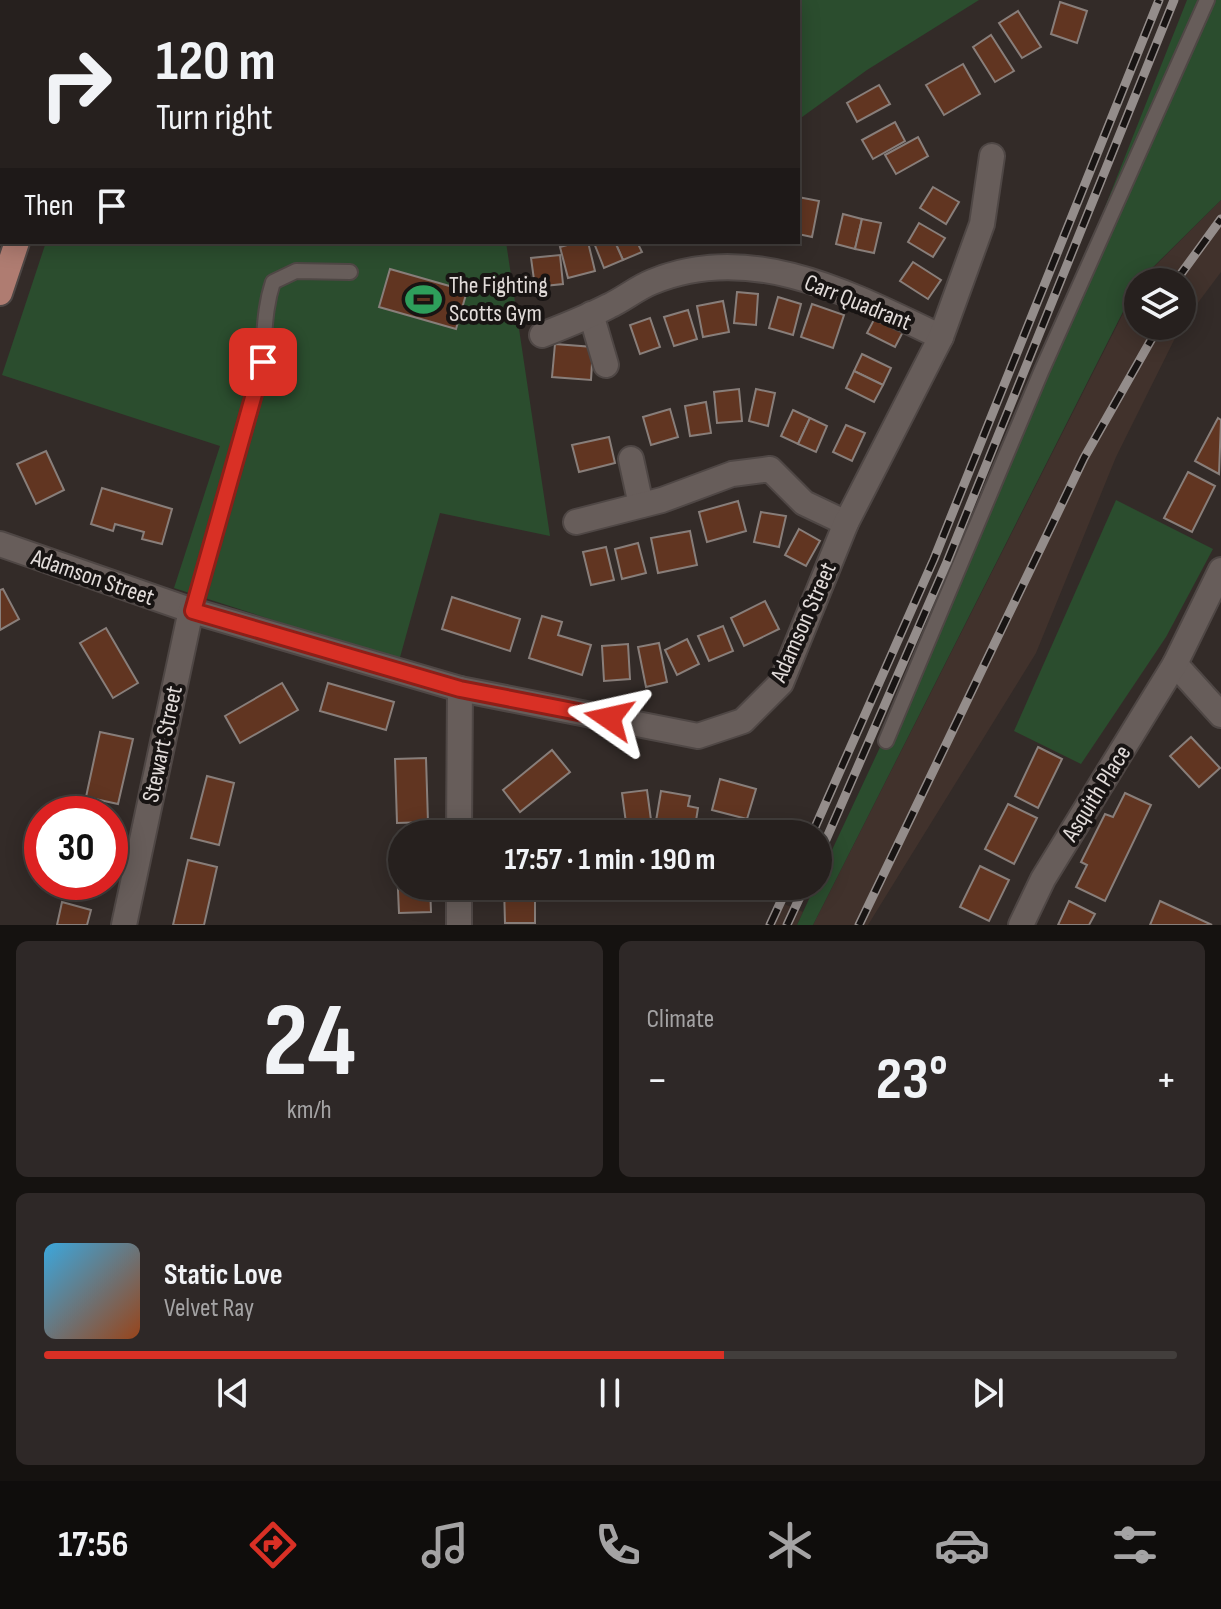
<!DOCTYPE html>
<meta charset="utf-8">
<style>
:root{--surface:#26201e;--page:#2e2827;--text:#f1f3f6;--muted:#a4a3a4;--line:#423e3c;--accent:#d93025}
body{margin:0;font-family:"Sofia Sans Condensed",sans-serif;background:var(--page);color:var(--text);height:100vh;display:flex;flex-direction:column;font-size:30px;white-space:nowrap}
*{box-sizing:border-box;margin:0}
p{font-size:26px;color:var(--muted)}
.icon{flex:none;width:44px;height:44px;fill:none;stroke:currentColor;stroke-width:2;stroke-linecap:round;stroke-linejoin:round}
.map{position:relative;height:925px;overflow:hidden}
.panel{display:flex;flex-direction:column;gap:16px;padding:16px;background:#151210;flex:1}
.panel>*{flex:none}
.top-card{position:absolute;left:0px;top:0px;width:800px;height:244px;box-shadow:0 4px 20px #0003,0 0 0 2px var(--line);background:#26201e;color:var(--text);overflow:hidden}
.controls{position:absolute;left:1124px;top:268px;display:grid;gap:16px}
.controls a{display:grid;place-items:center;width:72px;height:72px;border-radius:50%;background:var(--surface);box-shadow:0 4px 20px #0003,0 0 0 2px var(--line);font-size:40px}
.speed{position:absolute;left:24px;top:796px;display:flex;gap:16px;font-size:40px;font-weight:700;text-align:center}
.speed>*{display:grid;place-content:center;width:104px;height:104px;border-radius:50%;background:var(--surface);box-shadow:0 4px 20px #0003,0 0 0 2px var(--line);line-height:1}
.speed .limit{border:12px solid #d22;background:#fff;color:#111}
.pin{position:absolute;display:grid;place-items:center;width:68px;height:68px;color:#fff;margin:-34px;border-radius:16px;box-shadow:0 4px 12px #0006}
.me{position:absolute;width:88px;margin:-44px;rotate:281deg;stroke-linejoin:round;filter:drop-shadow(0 0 6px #0008)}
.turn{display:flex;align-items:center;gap:28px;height:168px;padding:0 24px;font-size:36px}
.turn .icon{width:104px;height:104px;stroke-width:2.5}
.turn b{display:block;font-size:56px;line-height:68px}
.then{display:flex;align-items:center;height:76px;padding:0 24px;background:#0003;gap:16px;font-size:30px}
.big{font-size:60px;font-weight:700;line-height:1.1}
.panel .card{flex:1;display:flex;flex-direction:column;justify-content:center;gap:12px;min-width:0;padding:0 28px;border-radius:12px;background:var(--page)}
.panel .dial{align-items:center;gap:0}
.dial b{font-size:104px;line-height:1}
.song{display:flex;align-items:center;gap:24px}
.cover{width:96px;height:96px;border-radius:12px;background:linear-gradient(135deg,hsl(200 70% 55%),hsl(20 70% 35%))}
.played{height:8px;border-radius:4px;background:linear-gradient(90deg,var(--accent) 60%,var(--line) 60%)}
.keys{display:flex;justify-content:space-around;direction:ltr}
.heat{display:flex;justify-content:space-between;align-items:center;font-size:44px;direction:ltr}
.panel .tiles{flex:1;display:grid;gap:16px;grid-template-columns:1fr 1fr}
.card:last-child{grid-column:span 2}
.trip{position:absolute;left:388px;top:820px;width:444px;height:80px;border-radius:40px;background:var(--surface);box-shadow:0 4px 20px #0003,0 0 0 2px var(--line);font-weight:700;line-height:80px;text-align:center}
.tab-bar{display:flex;height:128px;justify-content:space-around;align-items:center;background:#0f0d0c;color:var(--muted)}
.tab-bar .icon{width:56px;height:56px}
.tab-bar .current{color:var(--accent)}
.tab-bar b{font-size:36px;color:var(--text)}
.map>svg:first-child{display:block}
.built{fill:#41322c}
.green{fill:#2b4d2e}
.building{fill:#613521;stroke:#887e7a;stroke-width:2}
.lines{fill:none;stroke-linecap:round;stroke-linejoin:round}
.lane-casing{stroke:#4f4745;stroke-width:18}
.street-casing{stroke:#4f4745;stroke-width:28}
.primary-casing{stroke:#4f4745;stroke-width:28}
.lane{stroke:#675d5a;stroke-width:14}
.street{stroke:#675d5a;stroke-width:24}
.primary{stroke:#af7c71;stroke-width:24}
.rail-casing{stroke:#948d8b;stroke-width:9}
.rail{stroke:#181413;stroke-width:6;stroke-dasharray:18;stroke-linecap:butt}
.route-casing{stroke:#8d1f18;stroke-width:20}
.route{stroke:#d93025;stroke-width:14}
.labels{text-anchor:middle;stroke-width:8;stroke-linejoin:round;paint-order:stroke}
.poi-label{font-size:24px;fill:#e2dcda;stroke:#181413;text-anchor:start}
.street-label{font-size:24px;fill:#e2dcda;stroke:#181413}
</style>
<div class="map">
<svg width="1221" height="925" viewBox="0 0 1221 925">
<rect width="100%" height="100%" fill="#332b28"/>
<g class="built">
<polygon points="1221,200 1221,272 1182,324 1182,282 1139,282"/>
<polygon points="1138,284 1138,326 1181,326 1116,457 1036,653 868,925 813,925"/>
<polygon points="777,901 803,912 797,925 765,925"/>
</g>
<g class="green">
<polygon points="127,0 979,0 867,70 798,120 798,2"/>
<polygon points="1187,0 1221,0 1221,200 1138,282 813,925 797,925 815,886 818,886 818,880 903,698 1006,457"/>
<polygon points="46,242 506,242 550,536 440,513 399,661 174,588 220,446 2,375"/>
<polygon points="1116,500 1213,549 1166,637 1081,764 1014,731"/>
</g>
<g class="building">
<polygon points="1060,2 1087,11 1077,43 1051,34"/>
<polygon points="1018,11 1041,47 1022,58 999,23"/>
<polygon points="991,35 1014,71 995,82 973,47"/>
<polygon points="963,64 980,94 944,115 926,85"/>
<polygon points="879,85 890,104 857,122 847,103"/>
<polygon points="895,122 905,141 873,159 862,140"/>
<polygon points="918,137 928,156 896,174 885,155"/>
<polygon points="933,187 959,202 946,224 920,208"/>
<polygon points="798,197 819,201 812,237 798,234"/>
<polygon points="843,214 862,219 855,249 836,244"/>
<polygon points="862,219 881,223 874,253 855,249"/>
<polygon points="919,223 945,238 933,257 908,242"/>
<polygon points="578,242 588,242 595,271 568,278 560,247"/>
<polygon points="615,242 637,242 642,252 623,260"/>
<polygon points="615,242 623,260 604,268 594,243"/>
<polygon points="560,255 563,284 535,287 531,258"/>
<polygon points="913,262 941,280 928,299 900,281"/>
<polygon points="390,269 467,291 456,329 379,307"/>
<polygon points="737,292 758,294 756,325 734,323"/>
<polygon points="778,297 801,304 793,335 769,328"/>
<polygon points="723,301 729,332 703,337 697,306"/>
<polygon points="812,304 844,315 833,348 801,337"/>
<polygon points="688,310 697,339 674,346 664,317"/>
<polygon points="878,312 906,326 895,347 867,333"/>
<polygon points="650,318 660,347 640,354 630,325"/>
<polygon points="555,344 593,347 591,380 552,377"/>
<polygon points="862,354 891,368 883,385 854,371"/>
<polygon points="854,371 883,385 874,402 846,388"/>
<polygon points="739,389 742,421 717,423 714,392"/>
<polygon points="756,389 775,393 768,426 749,421"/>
<polygon points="706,402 711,433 690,436 685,406"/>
<polygon points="670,409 678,437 651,445 643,417"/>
<polygon points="793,410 810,418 798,444 781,436"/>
<polygon points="810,418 827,426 816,452 798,444"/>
<polygon points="1218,418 1221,420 1219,474 1195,461"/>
<polygon points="846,425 865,433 852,461 833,452"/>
<polygon points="609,437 615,463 579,472 572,445"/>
<polygon points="46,451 64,490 36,504 17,464"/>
<polygon points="1188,472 1215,486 1192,532 1164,518"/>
<polygon points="102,488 172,509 162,544 142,539 144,532 115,524 113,531 91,524"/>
<polygon points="738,501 746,531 707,542 699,512"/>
<polygon points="761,512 786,516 779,547 754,542"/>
<polygon points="799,529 820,541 806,566 785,555"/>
<polygon points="690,531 697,565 658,573 651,538"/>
<polygon points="638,543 646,573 622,579 615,549"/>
<polygon points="606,547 614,580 591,585 583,552"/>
<polygon points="3,589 19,619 0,630 0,590"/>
<polygon points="452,597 520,619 510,651 442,629"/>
<polygon points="765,601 779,629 744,646 731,618"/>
<polygon points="542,616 562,622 558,635 591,645 582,675 529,658"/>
<polygon points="723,626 733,651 709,661 698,636"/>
<polygon points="106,628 138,683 113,698 80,643"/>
<polygon points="687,639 699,664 677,675 665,650"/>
<polygon points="659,643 667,682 646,687 638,647"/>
<polygon points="628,644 630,679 604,681 602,646"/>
<polygon points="282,683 298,710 240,743 225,716"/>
<polygon points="328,683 394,702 386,730 320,711"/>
<polygon points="100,732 133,739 118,804 86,797"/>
<polygon points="1191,737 1220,768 1199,787 1170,756"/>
<polygon points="1038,747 1062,759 1038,808 1015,796"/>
<polygon points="552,750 570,772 520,812 503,790"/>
<polygon points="426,758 428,822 397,823 395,759"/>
<polygon points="207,776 234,783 219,845 191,838"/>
<polygon points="720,779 756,789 747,819 712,810"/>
<polygon points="647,790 651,820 626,823 622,793"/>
<polygon points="661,791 690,796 688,806 698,808 695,827 656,821"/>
<polygon points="1125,793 1151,805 1105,901 1076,887 1087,865 1081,862 1105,814 1113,817"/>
<polygon points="1008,804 1037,818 1014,864 985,849"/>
<polygon points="396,845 402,845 402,886 430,886 431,912 399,913"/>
<polygon points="188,860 217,867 204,925 173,925"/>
<polygon points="980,866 1009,880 989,921 960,907"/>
<polygon points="67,882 97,882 95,891"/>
<polygon points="504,886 535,886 535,923 505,923"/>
<polygon points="1069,901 1095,914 1089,925 1058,925"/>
<polygon points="1160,901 1212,925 1150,925"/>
<polygon points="62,902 91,910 87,925 57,925"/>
</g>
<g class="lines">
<defs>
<g id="lane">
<path d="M193 611 259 379C266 345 262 315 273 282L296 271 350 272"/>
<polyline points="886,741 1041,372 1207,0"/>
</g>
<g id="street">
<polyline points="0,45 2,46"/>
<polyline points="591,314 606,365"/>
<path d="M542 335C565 326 588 317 609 306 624 299 637 288 652 282 751 240 853 295 941 337"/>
<polyline points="631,459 641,505"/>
<polyline points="576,522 662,500 732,474 770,469 804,503 846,523"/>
<polyline points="0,544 193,611 460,689 698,736 743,721 781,683 846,523 941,337 982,224 992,156"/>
<polyline points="1175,664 1221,715"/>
<polyline points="459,834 460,689"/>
<polyline points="124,925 191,610"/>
<polyline points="459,925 459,886"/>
<polyline points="1021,925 1043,879 1175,664 1221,570"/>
</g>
<g id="primary">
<polyline points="99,2 99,0"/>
<polyline points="0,293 17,242"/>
</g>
</defs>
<use href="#lane" class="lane-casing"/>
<use href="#street" class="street-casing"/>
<use href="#primary" class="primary-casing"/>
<use href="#lane" class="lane"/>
<use href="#street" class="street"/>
<use href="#primary" class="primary"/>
<defs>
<g id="rail">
<polyline points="1175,282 1221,219"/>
<polyline points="812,834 934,559 1159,0"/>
<polyline points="818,858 947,562 1174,0"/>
<polyline points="770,925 788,886"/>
<polyline points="787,925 805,886"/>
<polyline points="859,925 1084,458 1159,326"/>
</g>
</defs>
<use href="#rail" class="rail-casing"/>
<use href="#rail" class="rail"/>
</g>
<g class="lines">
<defs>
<polyline id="route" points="263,362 193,611 460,689 609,718"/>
</defs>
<use href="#route" class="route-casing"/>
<use href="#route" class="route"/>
</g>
<defs>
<symbol id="stadium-bare" viewBox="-9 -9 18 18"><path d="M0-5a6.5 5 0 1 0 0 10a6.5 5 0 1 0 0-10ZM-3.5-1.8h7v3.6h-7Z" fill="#2e9e5b" stroke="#181413" stroke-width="2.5" paint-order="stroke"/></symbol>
</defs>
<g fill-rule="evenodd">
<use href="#stadium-bare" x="398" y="274" width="51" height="51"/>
</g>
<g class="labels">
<g class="poi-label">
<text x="449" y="293">The Fighting<tspan x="449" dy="28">Scotts Gym</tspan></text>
</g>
<g class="street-label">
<text transform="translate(858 302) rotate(22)" y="8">Carr Quadrant</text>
<text transform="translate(93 577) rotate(19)" y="8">Adamson Street</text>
<text transform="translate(803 622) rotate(-66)" y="8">Adamson Street</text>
<text transform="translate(162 744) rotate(-78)" y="8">Stewart Street</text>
<text transform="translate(1096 793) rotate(-58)" y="8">Asquith Place</text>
</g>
</g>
</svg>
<div class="controls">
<a><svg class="icon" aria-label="layers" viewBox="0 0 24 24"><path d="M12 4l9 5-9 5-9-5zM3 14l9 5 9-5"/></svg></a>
</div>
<div class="speed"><div class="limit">30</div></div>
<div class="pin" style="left:263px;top:362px;background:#d93025"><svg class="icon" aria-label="arrive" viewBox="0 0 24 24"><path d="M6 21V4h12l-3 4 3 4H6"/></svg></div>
<svg class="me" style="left:609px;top:718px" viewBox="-20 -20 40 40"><path d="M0-17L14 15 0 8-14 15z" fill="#d93025" stroke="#fff" stroke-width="4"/></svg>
<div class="trip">17:57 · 1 min · 190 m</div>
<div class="top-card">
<div class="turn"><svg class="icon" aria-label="right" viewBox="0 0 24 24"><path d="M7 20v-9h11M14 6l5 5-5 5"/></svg><div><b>120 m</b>Turn right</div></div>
<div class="then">Then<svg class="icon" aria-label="arrive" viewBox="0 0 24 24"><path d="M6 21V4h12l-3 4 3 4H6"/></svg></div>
</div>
</div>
<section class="panel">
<div class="tiles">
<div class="card dial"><b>24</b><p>km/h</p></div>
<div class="card"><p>Climate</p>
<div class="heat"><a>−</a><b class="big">23°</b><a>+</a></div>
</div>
<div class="card">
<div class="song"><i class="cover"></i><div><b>Static Love</b><p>Velvet Ray</p></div></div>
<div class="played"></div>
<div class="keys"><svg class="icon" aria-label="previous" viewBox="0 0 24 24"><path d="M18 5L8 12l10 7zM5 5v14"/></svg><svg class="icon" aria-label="pause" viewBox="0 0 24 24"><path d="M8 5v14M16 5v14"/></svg><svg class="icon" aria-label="next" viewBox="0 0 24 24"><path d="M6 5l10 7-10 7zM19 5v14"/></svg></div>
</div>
</div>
</section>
<nav class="tab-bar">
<b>17:56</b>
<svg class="icon current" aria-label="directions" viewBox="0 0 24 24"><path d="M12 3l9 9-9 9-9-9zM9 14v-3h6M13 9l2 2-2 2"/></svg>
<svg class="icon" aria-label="music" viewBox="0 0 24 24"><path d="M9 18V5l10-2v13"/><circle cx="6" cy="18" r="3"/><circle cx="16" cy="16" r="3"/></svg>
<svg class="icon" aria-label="phone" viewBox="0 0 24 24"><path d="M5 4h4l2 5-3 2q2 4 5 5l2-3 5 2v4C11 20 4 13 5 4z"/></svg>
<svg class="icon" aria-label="climate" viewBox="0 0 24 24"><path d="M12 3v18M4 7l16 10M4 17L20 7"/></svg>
<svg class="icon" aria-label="car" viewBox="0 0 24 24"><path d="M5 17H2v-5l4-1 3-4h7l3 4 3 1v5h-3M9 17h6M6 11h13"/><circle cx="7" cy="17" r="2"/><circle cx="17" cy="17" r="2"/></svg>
<svg class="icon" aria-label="filters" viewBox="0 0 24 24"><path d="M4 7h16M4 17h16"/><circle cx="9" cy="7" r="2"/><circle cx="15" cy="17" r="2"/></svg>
</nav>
